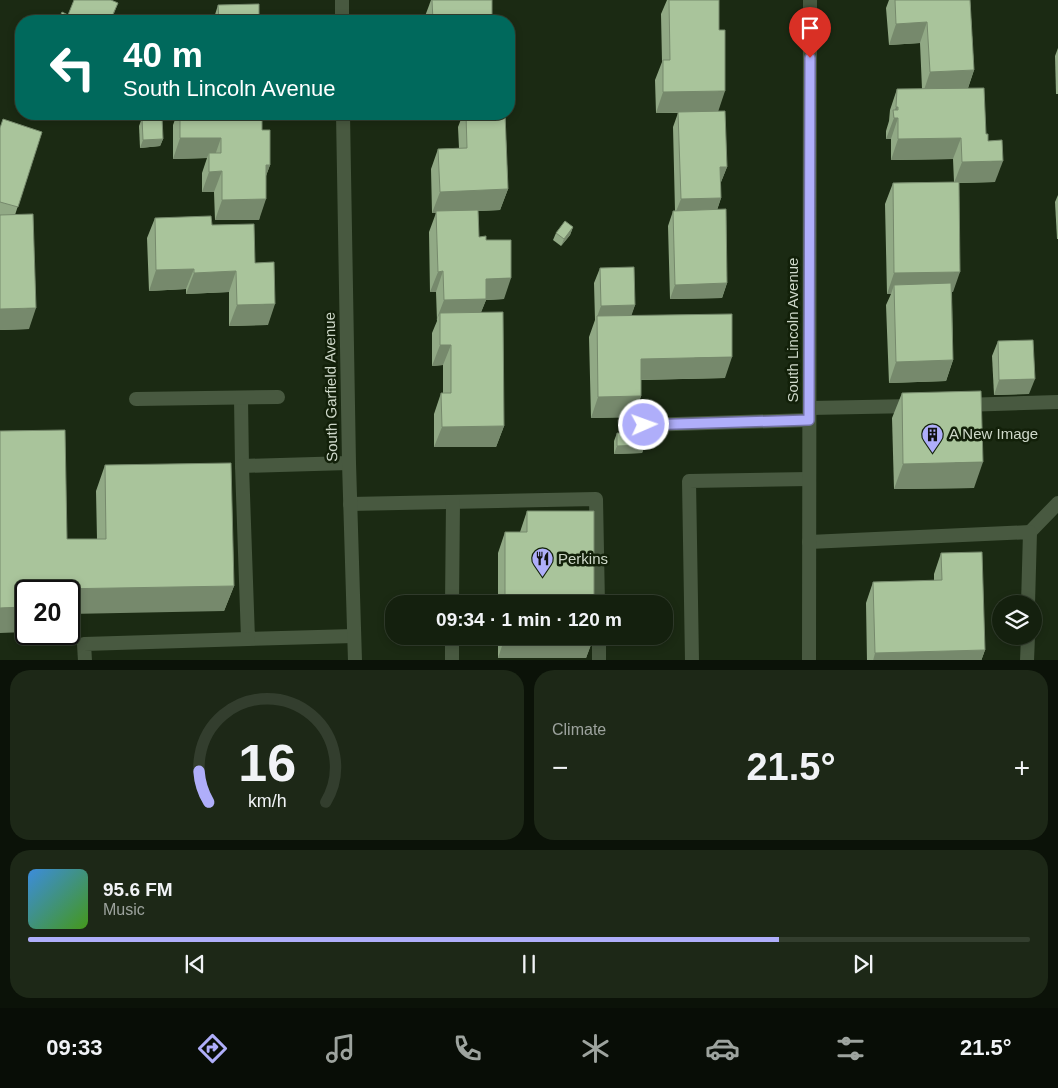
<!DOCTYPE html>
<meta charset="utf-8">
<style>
:root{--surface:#14200e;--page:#1d2817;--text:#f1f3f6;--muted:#9da39e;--line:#333e2e;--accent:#afaefa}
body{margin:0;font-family:Helvetica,sans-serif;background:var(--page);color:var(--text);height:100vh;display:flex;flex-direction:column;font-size:19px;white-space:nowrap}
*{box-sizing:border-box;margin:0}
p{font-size:16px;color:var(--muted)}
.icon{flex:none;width:28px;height:28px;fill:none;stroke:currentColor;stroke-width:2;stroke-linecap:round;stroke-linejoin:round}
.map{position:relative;height:660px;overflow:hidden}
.details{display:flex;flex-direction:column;gap:10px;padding:10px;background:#0b1208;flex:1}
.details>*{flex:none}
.hud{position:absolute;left:15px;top:15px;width:500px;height:105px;border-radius:20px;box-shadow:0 2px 8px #0003,0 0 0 1px var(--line);background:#00695c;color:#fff;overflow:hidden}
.tools{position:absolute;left:992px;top:595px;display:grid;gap:10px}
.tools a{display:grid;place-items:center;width:50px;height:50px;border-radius:50%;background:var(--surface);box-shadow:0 2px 8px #0003,0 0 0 1px var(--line);font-size:25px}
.speed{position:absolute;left:15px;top:580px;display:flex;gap:10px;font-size:25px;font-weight:700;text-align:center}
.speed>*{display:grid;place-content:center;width:65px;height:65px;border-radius:50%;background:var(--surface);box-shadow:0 2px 8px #0003,0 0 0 1px var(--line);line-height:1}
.speed .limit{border:2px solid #111;border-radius:8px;background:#fff;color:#111}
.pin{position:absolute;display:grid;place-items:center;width:42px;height:42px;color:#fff;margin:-51px -21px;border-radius:50% 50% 50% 0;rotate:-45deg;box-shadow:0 0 5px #0007}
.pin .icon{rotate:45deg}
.me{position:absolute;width:55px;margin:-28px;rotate:88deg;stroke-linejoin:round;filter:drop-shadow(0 0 4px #0008)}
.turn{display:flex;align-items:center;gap:18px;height:105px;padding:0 25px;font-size:22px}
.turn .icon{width:65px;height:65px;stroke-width:2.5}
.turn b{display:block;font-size:35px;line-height:42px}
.big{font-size:38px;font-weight:800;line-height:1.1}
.details .widget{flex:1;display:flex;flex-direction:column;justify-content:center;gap:8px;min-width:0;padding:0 18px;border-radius:20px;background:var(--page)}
.details .dial{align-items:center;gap:0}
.dial svg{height:130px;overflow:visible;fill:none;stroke:var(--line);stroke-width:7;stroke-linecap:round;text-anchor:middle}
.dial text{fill:var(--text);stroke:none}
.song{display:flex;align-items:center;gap:15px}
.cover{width:60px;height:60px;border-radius:8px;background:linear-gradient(135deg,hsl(210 70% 55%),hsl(100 70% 35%))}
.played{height:5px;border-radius:2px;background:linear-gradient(90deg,var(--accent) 75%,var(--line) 75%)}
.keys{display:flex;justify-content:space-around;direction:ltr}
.heat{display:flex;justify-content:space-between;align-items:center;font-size:28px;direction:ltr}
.details .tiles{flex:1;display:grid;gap:10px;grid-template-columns:1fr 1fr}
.widget:last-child{grid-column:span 2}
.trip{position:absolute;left:385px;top:595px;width:288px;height:50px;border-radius:20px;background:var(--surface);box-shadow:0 2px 8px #0003,0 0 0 1px var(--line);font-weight:800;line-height:50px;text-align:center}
.tabs{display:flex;height:80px;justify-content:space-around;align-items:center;background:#080d06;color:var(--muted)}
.tabs .icon{width:35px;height:35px}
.tabs .on{color:var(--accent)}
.tabs b{font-size:22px;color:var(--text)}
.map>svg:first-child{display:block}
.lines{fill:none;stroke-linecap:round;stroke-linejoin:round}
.service{stroke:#485940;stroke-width:14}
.minor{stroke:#485940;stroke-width:14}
.wall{fill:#91a985}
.shaded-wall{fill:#76896c}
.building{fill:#a9c49b;stroke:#76896c}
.route-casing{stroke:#7271a2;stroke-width:12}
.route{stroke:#afaefa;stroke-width:9}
.labels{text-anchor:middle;stroke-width:5;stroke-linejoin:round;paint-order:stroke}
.street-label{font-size:15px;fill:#cfd9ca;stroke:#122009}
.poi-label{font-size:15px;fill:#cfd9ca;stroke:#122009;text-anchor:start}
</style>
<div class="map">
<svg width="1058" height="661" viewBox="0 0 1058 661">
<rect width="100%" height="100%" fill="#1b2a13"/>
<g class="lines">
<g class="service">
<polyline points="241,398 242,466"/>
<polyline points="136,399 278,397"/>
<polyline points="963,405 1058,402"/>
<polyline points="810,408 914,406"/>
<polyline points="644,425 809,420"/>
<polyline points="349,463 242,466 248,639 354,636"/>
<polyline points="350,504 596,499 598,604"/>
<polyline points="1030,532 1058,503"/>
<polyline points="809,542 1030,532 1028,604"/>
<polyline points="452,604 453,502"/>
<polyline points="599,636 599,661"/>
<polyline points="85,661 84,644 248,639"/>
<polyline points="452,661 452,636"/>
<polyline points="692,661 689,481 809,479"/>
<polyline points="1027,661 1028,636"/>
</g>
<g class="minor">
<polyline points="342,0 342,21"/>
<polyline points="343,114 349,463 355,661"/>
<polyline points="809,661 810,0"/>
</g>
</g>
<g class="wall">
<polygon points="431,0 492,0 492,21 424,21 424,19"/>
<polygon points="667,0 719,0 718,111 727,167 721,182 721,198 717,210 727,283 722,298 670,299 668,226 673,211 675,211 673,127 678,113 656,113 655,80 662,62 661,14"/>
<polygon points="889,0 970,0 974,70 968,88 988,141 995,182 959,183 953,292 952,292 953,360 946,381 889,383 886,305 891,294 887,294 885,204 893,183 954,182 953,159 891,160 891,139 886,139 886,131 889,121 890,110 897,89 922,89 920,43 889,45 886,8"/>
<polygon points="218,5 259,21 213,21"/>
<polygon points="1058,48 1058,94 1056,94 1055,56"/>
<polygon points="177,114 262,114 262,130 270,165 266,176 259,220 215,220 214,192 202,192 202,173 207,158 173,159 173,125"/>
<polygon points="463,114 505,114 508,189 500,210 478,211 479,237 486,240 504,299 486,300 481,312 504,426 496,447 434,447 434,414 441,393 443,393 443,365 432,366 432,333 437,321 436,292 430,292 429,232 436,213 432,213 431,169 438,149 459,148 458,127"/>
<polygon points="142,118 163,139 160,146 140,148 139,126"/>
<polygon points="0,127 42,132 15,215 29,329 0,330"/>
<polygon points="1058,195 1058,239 1057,239 1055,202"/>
<polygon points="155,218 212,225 255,263 268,325 229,326 229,292 186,294 186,289 149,291 147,238"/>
<polygon points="573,227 570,235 561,246 553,240 556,233"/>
<polygon points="600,268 635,305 631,315 725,378 641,380 641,396 634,417 591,418 589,337 595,320 594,283"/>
<polygon points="998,341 1029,394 994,395 992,356"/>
<polygon points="902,393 974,488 894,489 892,418"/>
<polygon points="617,433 645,445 642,453 614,454 614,441"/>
<polygon points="105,465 234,586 224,611 69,591 67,539 97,539 96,491"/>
<polygon points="527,511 594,604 498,604 498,553 505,532 520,532"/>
<polygon points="941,553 985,650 981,661 867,661 866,603 873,582 934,581 934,574"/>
<polygon points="498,636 594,636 586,658 498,658"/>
</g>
<g class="shaded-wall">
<polygon points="118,3 111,21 110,21"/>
<polygon points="927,22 920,43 889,45 896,24"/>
<polygon points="974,70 967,91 923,93 930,72"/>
<polygon points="725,91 718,112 656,113 663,92"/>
<polygon points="896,107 898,107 894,118 898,118 891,139 886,139 894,118 893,115"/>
<polygon points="180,138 221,138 214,158 209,153 207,158 173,159"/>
<polygon points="961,138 953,159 891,160 898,139"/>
<polygon points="163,139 160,146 140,148 143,140"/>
<polygon points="1003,161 995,182 954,183 962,162"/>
<polygon points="266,165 270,165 262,186"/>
<polygon points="720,167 727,167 721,182 715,182"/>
<polygon points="222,171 214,192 202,192 209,172"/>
<polygon points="508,189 500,210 436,213 436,211 436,213 432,213 440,192"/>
<polygon points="721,198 716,213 675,214 681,199"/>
<polygon points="266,199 259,220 215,220 222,200"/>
<polygon points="573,227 570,235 561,246 564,239"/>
<polygon points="194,269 186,289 149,291 156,270"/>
<polygon points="236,271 229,292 186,294 194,273"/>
<polygon points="443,271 436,292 430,292 438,272"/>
<polygon points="960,272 953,292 894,293 894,285 891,294 887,294 894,273"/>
<polygon points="511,278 504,299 486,300 478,320 440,313 436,321 444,300 486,279"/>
<polygon points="727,283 722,298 670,299 675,285"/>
<polygon points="275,304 268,325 229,326 237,305"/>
<polygon points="635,305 630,320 597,317 601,306"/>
<polygon points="36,308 29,329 0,330 0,309"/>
<polygon points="440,345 451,345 443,365 432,366"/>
<polygon points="732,357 725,378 633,380 641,359"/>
<polygon points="953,360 946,381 889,383 896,362"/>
<polygon points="1035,379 1029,394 994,395 999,380"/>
<polygon points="641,396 634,417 591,418 598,397"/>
<polygon points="504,426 496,447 434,447 442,427"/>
<polygon points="645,445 642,453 614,454 617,446"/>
<polygon points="983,462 974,488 894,489 903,464"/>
<polygon points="234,586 224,611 69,614 69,591 55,591 56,589"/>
<polygon points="26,607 26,632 0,633 0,608"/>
<polygon points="505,637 594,637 586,658 498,658"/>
<polygon points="985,650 981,661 873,661 875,653"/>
</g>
<g class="building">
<polygon points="74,0 111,0 118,3 110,21 58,21 62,12 68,15"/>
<polygon points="432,0 492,0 492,21 433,21"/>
<polygon points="669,0 719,0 719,30 725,30 725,91 663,92 663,60 670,60"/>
<polygon points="895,0 970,0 974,70 930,72 927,22 896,24"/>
<polygon points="259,4 259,21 219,21 218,5"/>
<polygon points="984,88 986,134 988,134 988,141 1002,140 1003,161 962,162 961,138 898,139 898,118 894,118 893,110 898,110 898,107 896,107 897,89"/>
<polygon points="725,111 727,167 720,167 721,198 681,199 678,112"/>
<polygon points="180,114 262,114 262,130 270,130 270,165 266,165 266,199 222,200 222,171 209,172 209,153 221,153 221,138 180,138"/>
<polygon points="466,114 505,114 508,189 440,192 438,149 467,148"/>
<polygon points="162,117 163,139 143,140 142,118"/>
<polygon points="3,119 42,132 18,207 0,202 0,128"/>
<polygon points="959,182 960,272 894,273 893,183"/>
<polygon points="726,209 727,283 675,285 673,211"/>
<polygon points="478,210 479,237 486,236 486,240 511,240 511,278 486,279 486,299 444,300 443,271 438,272 436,211"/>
<polygon points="33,214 36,308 0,309 0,215"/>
<polygon points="211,216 212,225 254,224 255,263 274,262 275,304 237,305 236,271 194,273 194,269 156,270 155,218"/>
<polygon points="565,221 573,227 564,239 556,233"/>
<polygon points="634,267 635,305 601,306 600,268"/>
<polygon points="951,283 953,360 896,362 894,285"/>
<polygon points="503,312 504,426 442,427 441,393 451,393 451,345 440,345 440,313"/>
<polygon points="732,314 732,357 641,359 641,396 598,397 597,316"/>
<polygon points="1033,340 1035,379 999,380 998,341"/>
<polygon points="981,391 983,462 903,464 902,393"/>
<polygon points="65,430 67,539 106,539 105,465 231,463 234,586 56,589 56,591 26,591 26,607 0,608 0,431"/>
<polygon points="617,433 644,433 645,445 617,446"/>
<polygon points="527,511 594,511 594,604 505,604 505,532 527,532"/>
<polygon points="982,552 985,650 875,653 873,582 942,580 941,553"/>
<rect x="505" y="636" width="89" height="1"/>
</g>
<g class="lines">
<defs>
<polyline id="route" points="644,425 809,420 810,58"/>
</defs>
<use href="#route" class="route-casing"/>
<use href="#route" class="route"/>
</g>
<defs>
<symbol id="building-pin" viewBox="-11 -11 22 30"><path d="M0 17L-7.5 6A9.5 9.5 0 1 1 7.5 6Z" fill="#afaefa" stroke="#122009"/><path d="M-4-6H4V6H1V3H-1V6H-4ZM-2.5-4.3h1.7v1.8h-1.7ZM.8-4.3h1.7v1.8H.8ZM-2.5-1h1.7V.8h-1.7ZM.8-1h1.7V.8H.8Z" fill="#111"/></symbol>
<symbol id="restaurant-pin" viewBox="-11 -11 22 30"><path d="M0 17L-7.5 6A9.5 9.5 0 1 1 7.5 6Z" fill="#afaefa" stroke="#122009"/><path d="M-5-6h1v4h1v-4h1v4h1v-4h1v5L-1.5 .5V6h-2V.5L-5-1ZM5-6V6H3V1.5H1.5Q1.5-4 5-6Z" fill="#111"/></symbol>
</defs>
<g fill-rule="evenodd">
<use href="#building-pin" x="920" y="422" width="25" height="34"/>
<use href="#restaurant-pin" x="530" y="546" width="25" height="34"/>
</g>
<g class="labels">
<g class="street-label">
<text transform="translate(793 330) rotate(-90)" y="5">South Lincoln Avenue</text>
<text transform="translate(331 387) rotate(-91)" y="5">South Garfield Avenue</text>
</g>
<g class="poi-label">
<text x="949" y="439">A New Image</text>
<text x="558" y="564">Perkins</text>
</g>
</g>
</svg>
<div class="tools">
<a><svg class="icon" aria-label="layers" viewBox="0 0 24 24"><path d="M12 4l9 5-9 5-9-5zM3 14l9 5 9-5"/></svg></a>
</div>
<div class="speed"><div class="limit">20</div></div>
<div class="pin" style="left:810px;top:58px;background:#d93025"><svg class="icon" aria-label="arrive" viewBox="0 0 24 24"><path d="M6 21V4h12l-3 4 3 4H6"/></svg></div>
<svg class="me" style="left:644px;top:425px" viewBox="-20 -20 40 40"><circle r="17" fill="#afaefa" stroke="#fff" stroke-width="3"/><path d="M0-11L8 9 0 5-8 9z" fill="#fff"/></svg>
<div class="trip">09:34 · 1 min · 120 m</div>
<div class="hud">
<div class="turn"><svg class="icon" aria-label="left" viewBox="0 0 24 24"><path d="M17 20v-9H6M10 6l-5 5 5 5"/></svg><div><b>40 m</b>South Lincoln Avenue</div></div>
</div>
</div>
<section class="details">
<div class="tiles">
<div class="widget dial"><svg viewBox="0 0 100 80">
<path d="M14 69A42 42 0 1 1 86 69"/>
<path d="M14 69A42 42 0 0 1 8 50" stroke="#afaefa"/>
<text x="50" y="56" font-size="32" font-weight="700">16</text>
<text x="50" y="72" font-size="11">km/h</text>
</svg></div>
<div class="widget"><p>Climate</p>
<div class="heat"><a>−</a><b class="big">21.5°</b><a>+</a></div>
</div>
<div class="widget">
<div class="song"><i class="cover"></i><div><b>95.6 FM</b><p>Music</p></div></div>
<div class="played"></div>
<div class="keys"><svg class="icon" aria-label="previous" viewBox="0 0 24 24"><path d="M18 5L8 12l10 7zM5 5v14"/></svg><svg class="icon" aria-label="pause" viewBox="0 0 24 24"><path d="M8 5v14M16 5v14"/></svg><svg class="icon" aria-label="next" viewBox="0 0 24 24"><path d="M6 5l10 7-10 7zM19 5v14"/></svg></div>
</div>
</div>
</section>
<nav class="tabs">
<b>09:33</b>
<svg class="icon on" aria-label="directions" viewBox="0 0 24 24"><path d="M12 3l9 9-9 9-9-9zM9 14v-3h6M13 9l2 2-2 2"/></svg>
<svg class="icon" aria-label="music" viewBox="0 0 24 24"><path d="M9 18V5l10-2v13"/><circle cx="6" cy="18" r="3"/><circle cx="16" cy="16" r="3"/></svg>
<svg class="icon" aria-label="phone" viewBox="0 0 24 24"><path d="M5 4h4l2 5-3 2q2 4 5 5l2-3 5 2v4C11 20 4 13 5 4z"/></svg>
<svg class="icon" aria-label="climate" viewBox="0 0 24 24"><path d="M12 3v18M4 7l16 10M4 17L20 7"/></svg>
<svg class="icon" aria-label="car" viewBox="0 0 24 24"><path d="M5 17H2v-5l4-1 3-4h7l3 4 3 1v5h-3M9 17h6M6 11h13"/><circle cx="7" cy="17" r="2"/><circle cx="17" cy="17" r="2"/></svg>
<svg class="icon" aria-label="filters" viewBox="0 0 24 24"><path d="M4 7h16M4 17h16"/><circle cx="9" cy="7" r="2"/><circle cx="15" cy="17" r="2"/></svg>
<b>21.5°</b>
</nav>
